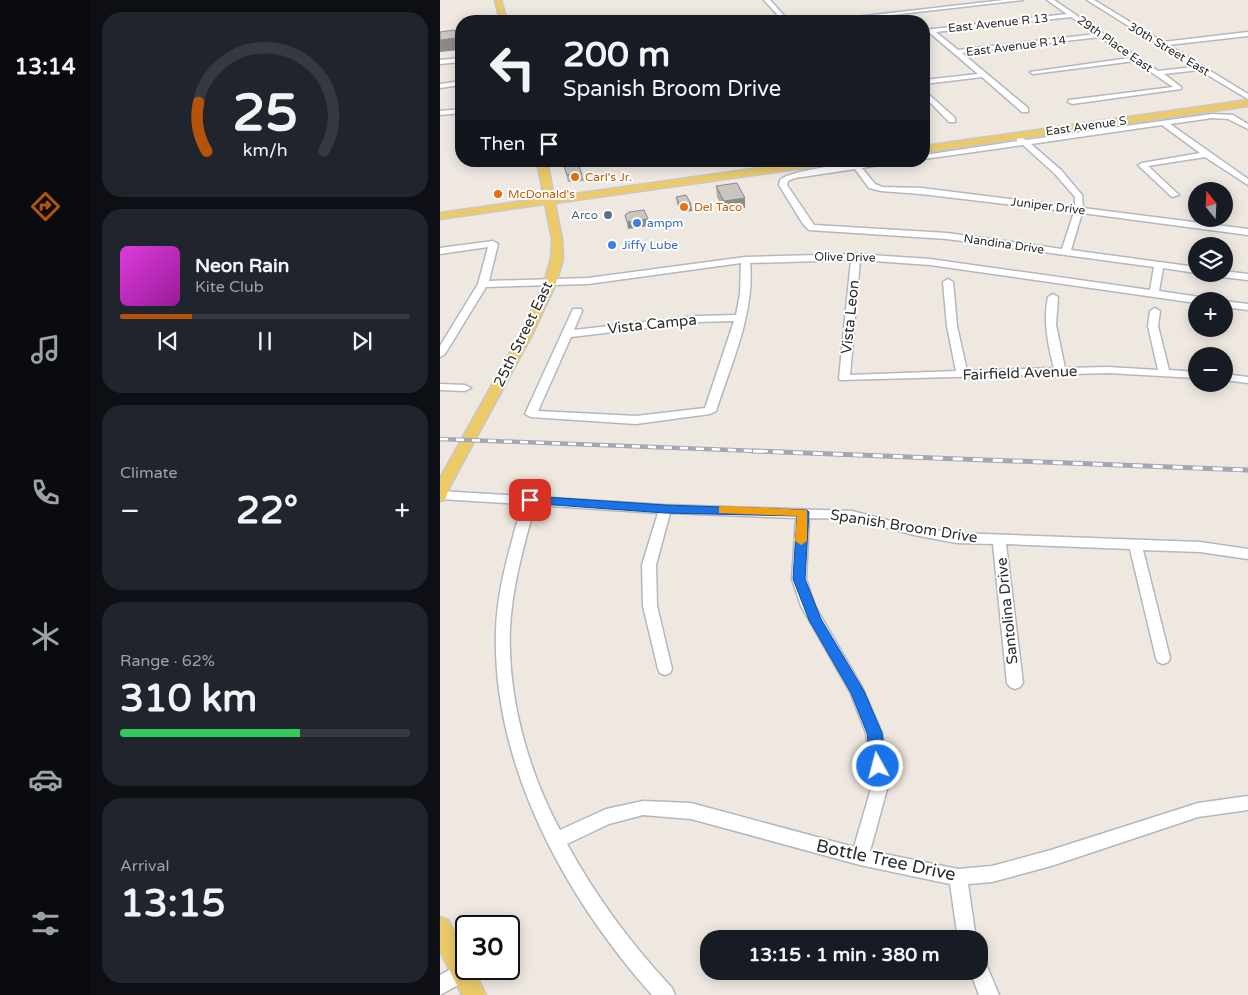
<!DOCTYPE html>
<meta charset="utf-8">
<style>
:root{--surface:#171b24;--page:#20242c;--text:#f1f3f6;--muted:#9ea1a6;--line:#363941;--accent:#b45309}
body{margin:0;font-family:"Varela Round",sans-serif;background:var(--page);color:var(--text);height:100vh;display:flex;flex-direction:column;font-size:19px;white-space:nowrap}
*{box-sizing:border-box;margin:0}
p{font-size:16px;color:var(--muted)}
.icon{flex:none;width:28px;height:28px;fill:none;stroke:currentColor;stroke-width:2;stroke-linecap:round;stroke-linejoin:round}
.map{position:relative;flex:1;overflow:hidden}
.drawer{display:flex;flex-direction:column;gap:12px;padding:12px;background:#0d0f14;width:350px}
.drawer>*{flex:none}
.top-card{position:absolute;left:15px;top:15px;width:475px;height:152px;border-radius:20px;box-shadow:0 2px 12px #0003;background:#171b24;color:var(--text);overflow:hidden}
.needle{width:32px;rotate:342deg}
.tools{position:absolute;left:748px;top:182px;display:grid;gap:10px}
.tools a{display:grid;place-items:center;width:45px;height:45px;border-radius:50%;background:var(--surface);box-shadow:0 2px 12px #0003;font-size:25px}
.speed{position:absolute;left:15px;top:915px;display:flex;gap:10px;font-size:25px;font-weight:700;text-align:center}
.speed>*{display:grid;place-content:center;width:65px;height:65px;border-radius:50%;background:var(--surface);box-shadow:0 2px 12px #0003;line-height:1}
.speed .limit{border:2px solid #111;border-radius:8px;background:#fff;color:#111}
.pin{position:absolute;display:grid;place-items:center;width:42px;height:42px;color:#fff;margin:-21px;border-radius:10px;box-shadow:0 2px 8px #0006}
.me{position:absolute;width:55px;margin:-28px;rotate:353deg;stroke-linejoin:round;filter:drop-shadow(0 0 4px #0008)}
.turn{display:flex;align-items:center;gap:18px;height:105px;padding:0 25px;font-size:22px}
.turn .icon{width:65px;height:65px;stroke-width:2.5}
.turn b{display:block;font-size:35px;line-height:42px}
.then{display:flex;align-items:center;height:48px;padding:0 25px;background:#0003;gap:10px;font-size:19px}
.big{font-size:38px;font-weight:700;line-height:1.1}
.drawer .card{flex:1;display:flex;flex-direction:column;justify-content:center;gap:8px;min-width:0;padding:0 18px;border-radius:20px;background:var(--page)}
.drawer .dial{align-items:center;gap:0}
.dial svg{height:130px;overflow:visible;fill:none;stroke:var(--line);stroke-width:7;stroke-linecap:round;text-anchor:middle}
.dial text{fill:var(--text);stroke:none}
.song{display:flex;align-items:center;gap:15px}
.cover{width:60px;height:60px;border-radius:8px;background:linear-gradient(135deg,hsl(300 70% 55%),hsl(300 70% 35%))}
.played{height:5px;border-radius:2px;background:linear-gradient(90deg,var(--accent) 25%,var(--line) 25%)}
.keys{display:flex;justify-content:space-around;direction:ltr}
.heat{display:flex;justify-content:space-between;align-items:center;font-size:28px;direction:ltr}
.charge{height:8px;border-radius:4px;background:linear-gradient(90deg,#34c759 62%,var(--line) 0)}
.trip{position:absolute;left:260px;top:930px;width:288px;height:50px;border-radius:20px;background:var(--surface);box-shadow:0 2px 12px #0003;font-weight:700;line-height:50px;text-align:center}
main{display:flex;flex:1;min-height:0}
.tab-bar{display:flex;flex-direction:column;width:90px;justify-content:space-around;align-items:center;background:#090b0e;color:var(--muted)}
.tab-bar .icon{width:35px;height:35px}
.tab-bar .selected{color:var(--accent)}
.tab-bar b{font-size:22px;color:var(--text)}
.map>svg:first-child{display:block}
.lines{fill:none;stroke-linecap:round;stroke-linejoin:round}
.minor-casing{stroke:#b4b7c0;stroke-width:3}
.major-casing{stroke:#c8c8c8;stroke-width:3}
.minor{fill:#fff;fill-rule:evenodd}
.major{fill:#ecca68;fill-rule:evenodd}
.rail-far1-casing{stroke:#a3a6b6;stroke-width:4.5}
.rail-casing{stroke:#a3a6b6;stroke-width:5}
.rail-far1{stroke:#fff;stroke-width:2.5;stroke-dasharray:8;stroke-linecap:butt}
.rail{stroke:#fff;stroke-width:3;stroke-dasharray:10;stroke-linecap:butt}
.wall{fill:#aeaaa4}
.shaded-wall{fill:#8d8b86}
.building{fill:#cac6bf;stroke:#8d8b86}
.route{fill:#1a73e8;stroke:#114b97}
.slow{fill:#f59e0b}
.food-dot{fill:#e8710a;stroke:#fff;stroke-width:2}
.service-dot{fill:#5c6f8a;stroke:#fff;stroke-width:2}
.shop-dot{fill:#3f7fe0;stroke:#fff;stroke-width:2}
.labels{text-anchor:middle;stroke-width:4;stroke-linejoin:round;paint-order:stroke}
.far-street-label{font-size:12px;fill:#2d2d2d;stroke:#fff}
.far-food-label{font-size:12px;fill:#c56008;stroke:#fff;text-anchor:start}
.far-service-label{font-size:12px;fill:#4e5e75;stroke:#fff;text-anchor:end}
.far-shop-label{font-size:12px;fill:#366cbe;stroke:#fff;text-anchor:start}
.street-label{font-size:15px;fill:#2d2d2d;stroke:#fff}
.near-street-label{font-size:18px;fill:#2d2d2d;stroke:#fff}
</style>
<main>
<nav class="tab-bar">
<b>13:14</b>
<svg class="icon selected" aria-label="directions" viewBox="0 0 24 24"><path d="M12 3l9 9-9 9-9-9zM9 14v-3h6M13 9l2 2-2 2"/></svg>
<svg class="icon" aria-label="music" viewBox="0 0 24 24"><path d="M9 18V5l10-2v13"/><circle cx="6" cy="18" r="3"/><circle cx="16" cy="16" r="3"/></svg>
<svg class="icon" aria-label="phone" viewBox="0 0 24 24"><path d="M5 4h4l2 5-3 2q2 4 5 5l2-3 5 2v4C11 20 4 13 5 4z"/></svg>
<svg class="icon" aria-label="climate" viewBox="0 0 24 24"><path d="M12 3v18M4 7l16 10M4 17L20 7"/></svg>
<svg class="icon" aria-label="car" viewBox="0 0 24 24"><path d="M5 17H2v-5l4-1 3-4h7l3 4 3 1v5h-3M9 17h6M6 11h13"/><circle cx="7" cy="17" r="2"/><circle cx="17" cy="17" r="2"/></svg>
<svg class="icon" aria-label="filters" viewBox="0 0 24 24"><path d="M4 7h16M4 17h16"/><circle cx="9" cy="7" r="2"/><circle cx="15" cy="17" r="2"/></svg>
</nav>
<section class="drawer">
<div class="card dial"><svg viewBox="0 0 100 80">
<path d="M14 69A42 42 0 1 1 86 69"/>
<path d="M14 69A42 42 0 0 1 9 39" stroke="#b45309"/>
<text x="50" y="56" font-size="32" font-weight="700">25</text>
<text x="50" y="72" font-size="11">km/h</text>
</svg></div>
<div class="card">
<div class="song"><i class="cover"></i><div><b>Neon Rain</b><p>Kite Club</p></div></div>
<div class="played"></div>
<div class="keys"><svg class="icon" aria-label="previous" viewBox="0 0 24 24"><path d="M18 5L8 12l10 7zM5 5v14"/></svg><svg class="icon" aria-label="pause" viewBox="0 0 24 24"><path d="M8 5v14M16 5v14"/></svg><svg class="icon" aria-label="next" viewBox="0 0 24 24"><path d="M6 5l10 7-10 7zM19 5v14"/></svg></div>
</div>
<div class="card"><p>Climate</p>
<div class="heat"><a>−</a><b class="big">22°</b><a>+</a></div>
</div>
<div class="card"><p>Range · 62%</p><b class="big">310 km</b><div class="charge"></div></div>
<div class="card"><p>Arrival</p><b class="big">13:15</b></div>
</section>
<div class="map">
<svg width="808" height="995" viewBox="0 0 808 995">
<rect width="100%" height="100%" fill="#eee8e1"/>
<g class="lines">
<defs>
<g id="minor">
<polygon points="324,0 330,0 349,21 343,21"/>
<polygon points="564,0 583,0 399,21 381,21"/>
<path d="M607 0H614L718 71 754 67 647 0H654L723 42 808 32V36L728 45 808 94V99L759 70 724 74 741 87V89L632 104 628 102 629 100 733 87 695 61 593 74 590 72 690 58 660 37 522 53 588 108V112H582L542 77 484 84V80L538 74 490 33 484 34V30L627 14ZM631 17 656 34 518 50 496 32Z"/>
<polygon points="21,58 21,62 0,64 0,60"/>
<polygon points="21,81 21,85 0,88 0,84"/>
<polygon points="484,90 515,118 515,122 509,122 484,96"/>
<polygon points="21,109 21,113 0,115 0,111"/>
<path d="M772 114 793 115 808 124V129L788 119 772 118 730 124 808 179V185L765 157 708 166 739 195 732 197 698 165 702 163 760 153 722 125 591 144 621 170 642 195 643 208 808 229V235L642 213 631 250 756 267V273L723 268 719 291 766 298 771 301 756 303 490 265 420 260 410 375 516 371 507 326 503 282 508 279 513 282 517 326 527 371 614 368C608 345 603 321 608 297L613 294 618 297 616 325 625 368 668 367 718 370 708 326 710 311 715 308 720 311 718 326 729 370 756 372V378L668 373 400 380 399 378 411 260 310 263C315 313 291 364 276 411L270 414 196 424 91 417 85 414 133 309H141L142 311 134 330 257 316 296 315 300 294 301 263 148 284 46 287 5 354 0 357V346L38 284 48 247 0 254V248L53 241 58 244 49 281 148 278 305 257 416 254 490 259 710 290 714 267 507 239 369 230 363 224 339 185 340 180C354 167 438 161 460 161L422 168 435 184 442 187 481 188 635 207V197L615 174 583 145 484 159V155L578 141 576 139 580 137 586 140ZM415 169 429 188 441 191 481 194 634 212 622 249 507 233 374 225 347 185 348 181 355 178ZM294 321 265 408 196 416 98 411 131 337 257 322Z"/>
<polygon points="324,161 332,161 337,169 336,171 330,171"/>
<polygon points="784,271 808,274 808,280 782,277 777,274 784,274"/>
<polygon points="783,301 784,301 808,304 808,310 784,307"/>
<polygon points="784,374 808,377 808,383 784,380"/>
<polygon points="0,384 25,385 31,388 25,391 0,390"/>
<path d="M0 491 225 505 412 511 474 527 517 533 760 542 808 549V559L760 552 703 550 730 658 728 662 723 664 718 662 716 658 690 549 566 544 583 683 580 687 575 689 570 687 567 683 553 544 517 543 474 535 412 519 369 518 366 579 375 606 422 687 442 733 449 782 430 851 518 869 552 866 611 850 758 803 808 796V810L758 817 611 866 552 882 528 884 536 939H518L510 884 420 865 251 819 203 815 169 824 127 844C156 897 191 944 232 988L235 995H212C125 897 52 765 56 631 57 588 71 545 82 504L0 499ZM95 505 218 513 202 565 203 606 218 669 220 673 225 675 230 673 232 669 217 606 216 565 230 513 356 518 352 579 361 606 410 692 426 733 433 782 414 847 251 803 203 801 166 809 120 830C88 771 67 696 70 628 72 587 84 545 95 505Z"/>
<polygon points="539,962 546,964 559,995 539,995 530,971 539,971"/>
<polygon points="22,963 26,964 26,969 30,969 31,972 29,979 0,995 0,975"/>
</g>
<g id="major">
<polygon points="55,0 61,0 67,21 60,21"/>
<polygon points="808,100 808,106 484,152 484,146"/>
<polygon points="97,161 107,161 114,197 369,161 396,161 391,164 115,203 122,239 123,259 116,283 92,335 10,486 5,500 0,501 0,478 80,335 104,283 111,259 112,239 105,204 0,219 0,213 104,198"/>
<polygon points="0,917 8,920 26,956 26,969 33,969 46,995 22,995 0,951"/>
</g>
</defs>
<use href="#minor" class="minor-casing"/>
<use href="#major" class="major-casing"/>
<use href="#minor" class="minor"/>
<use href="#major" class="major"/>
<defs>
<polyline id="rail-far1" points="0,439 345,452"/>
<polyline id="rail" points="313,451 808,470"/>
</defs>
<use href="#rail-far1" class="rail-far1-casing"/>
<use href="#rail" class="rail-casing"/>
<use href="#rail-far1" class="rail-far1"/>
<use href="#rail" class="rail"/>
</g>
<g class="wall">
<polygon points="124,166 142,174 144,181 128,182"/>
<polygon points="276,186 305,208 285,212 277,197"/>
<polygon points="236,197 251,204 252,211 240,212 237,204"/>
</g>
<g class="shaded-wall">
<polygon points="15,30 18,50 0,52 0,40"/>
<polygon points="305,198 305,208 285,212 284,201"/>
<polygon points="251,204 252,211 240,212 240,205"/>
<polygon points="208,219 209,226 188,229 187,222"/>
</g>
<g class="building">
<polygon points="15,30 16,38 0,40 0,32"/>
<polygon points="138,164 142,174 127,175 124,166"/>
<polygon points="297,183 305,198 284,201 276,186"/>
<polygon points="246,195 251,204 240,205 236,197"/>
<polygon points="204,210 208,219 187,222 185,215 189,212"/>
</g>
<polygon class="route" points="90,496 225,505 367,510 369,512 365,579 381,619 424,691 442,733 446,766 444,770 438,772 433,770 431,766 427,733 411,693 369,620 353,579 357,516 225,513 86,503 86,497"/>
<polygon class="slow" points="283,506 367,510 367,541 361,545 355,541 357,516 279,513 279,507"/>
<g class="food-dot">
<circle cx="135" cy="177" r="5"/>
<circle cx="58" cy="194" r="5"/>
<circle cx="244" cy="207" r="5"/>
</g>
<circle class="service-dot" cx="168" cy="215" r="5"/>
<g class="shop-dot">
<circle cx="197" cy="223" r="5"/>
<circle cx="172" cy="245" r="5"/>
</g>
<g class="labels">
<g class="far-street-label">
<text transform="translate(558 23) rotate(-6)" y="4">East Avenue R 13</text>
<text transform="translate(675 44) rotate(35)" y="4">29th Place East</text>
<text transform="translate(576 46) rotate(-7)" y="4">East Avenue R 14</text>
<text transform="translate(729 49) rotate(31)" y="4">30th Street East</text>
<text transform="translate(646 126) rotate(-8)" y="4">East Avenue S</text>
<text transform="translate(608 206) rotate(7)" y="4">Juniper Drive</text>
<text transform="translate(564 244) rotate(8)" y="4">Nandina Drive</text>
<text transform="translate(405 257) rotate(1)" y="4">Olive Drive</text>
</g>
<g class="far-food-label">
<text x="145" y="181">Carl's Jr.</text>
<text x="68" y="198">McDonald's</text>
<text x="254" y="211">Del Taco</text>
</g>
<g class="far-service-label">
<text x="158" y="219">Arco</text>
</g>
<g class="far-shop-label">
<text x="207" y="227">ampm</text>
<text x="182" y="249">Jiffy Lube</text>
</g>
<g class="street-label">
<text transform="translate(410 317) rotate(-84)" y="5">Vista Leon</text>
<text transform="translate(212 324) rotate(-6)" y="5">Vista Campa</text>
<text transform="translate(83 334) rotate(-64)" y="5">25th Street East</text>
<text transform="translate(580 373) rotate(-2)" y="5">Fairfield Avenue</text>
<text transform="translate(464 526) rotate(9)" y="5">Spanish Broom Drive</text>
<text transform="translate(567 611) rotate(-96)" y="5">Santolina Drive</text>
</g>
<g class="near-street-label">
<text transform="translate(446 860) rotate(12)" y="6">Bottle Tree Drive</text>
</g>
</g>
</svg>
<div class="tools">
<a><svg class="needle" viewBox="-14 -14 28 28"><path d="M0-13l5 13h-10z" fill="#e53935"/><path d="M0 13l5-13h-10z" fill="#9ea1a6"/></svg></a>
<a><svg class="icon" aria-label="layers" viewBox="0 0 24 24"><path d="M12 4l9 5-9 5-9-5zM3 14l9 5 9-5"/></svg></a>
<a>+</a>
<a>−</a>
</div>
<div class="speed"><div class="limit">30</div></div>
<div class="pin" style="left:90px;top:500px;background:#d93025"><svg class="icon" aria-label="arrive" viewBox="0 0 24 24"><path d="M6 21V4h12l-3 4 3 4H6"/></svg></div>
<svg class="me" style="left:438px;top:766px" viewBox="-20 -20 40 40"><circle r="17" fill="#1a73e8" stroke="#fff" stroke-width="3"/><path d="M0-11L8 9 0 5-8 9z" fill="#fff"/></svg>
<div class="trip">13:15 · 1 min · 380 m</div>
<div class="top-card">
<div class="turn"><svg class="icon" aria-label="left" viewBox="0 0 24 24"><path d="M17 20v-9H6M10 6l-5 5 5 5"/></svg><div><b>200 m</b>Spanish Broom Drive</div></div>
<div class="then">Then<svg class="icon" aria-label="arrive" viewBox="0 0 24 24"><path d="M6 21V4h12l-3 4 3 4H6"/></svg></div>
</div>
</div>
</main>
